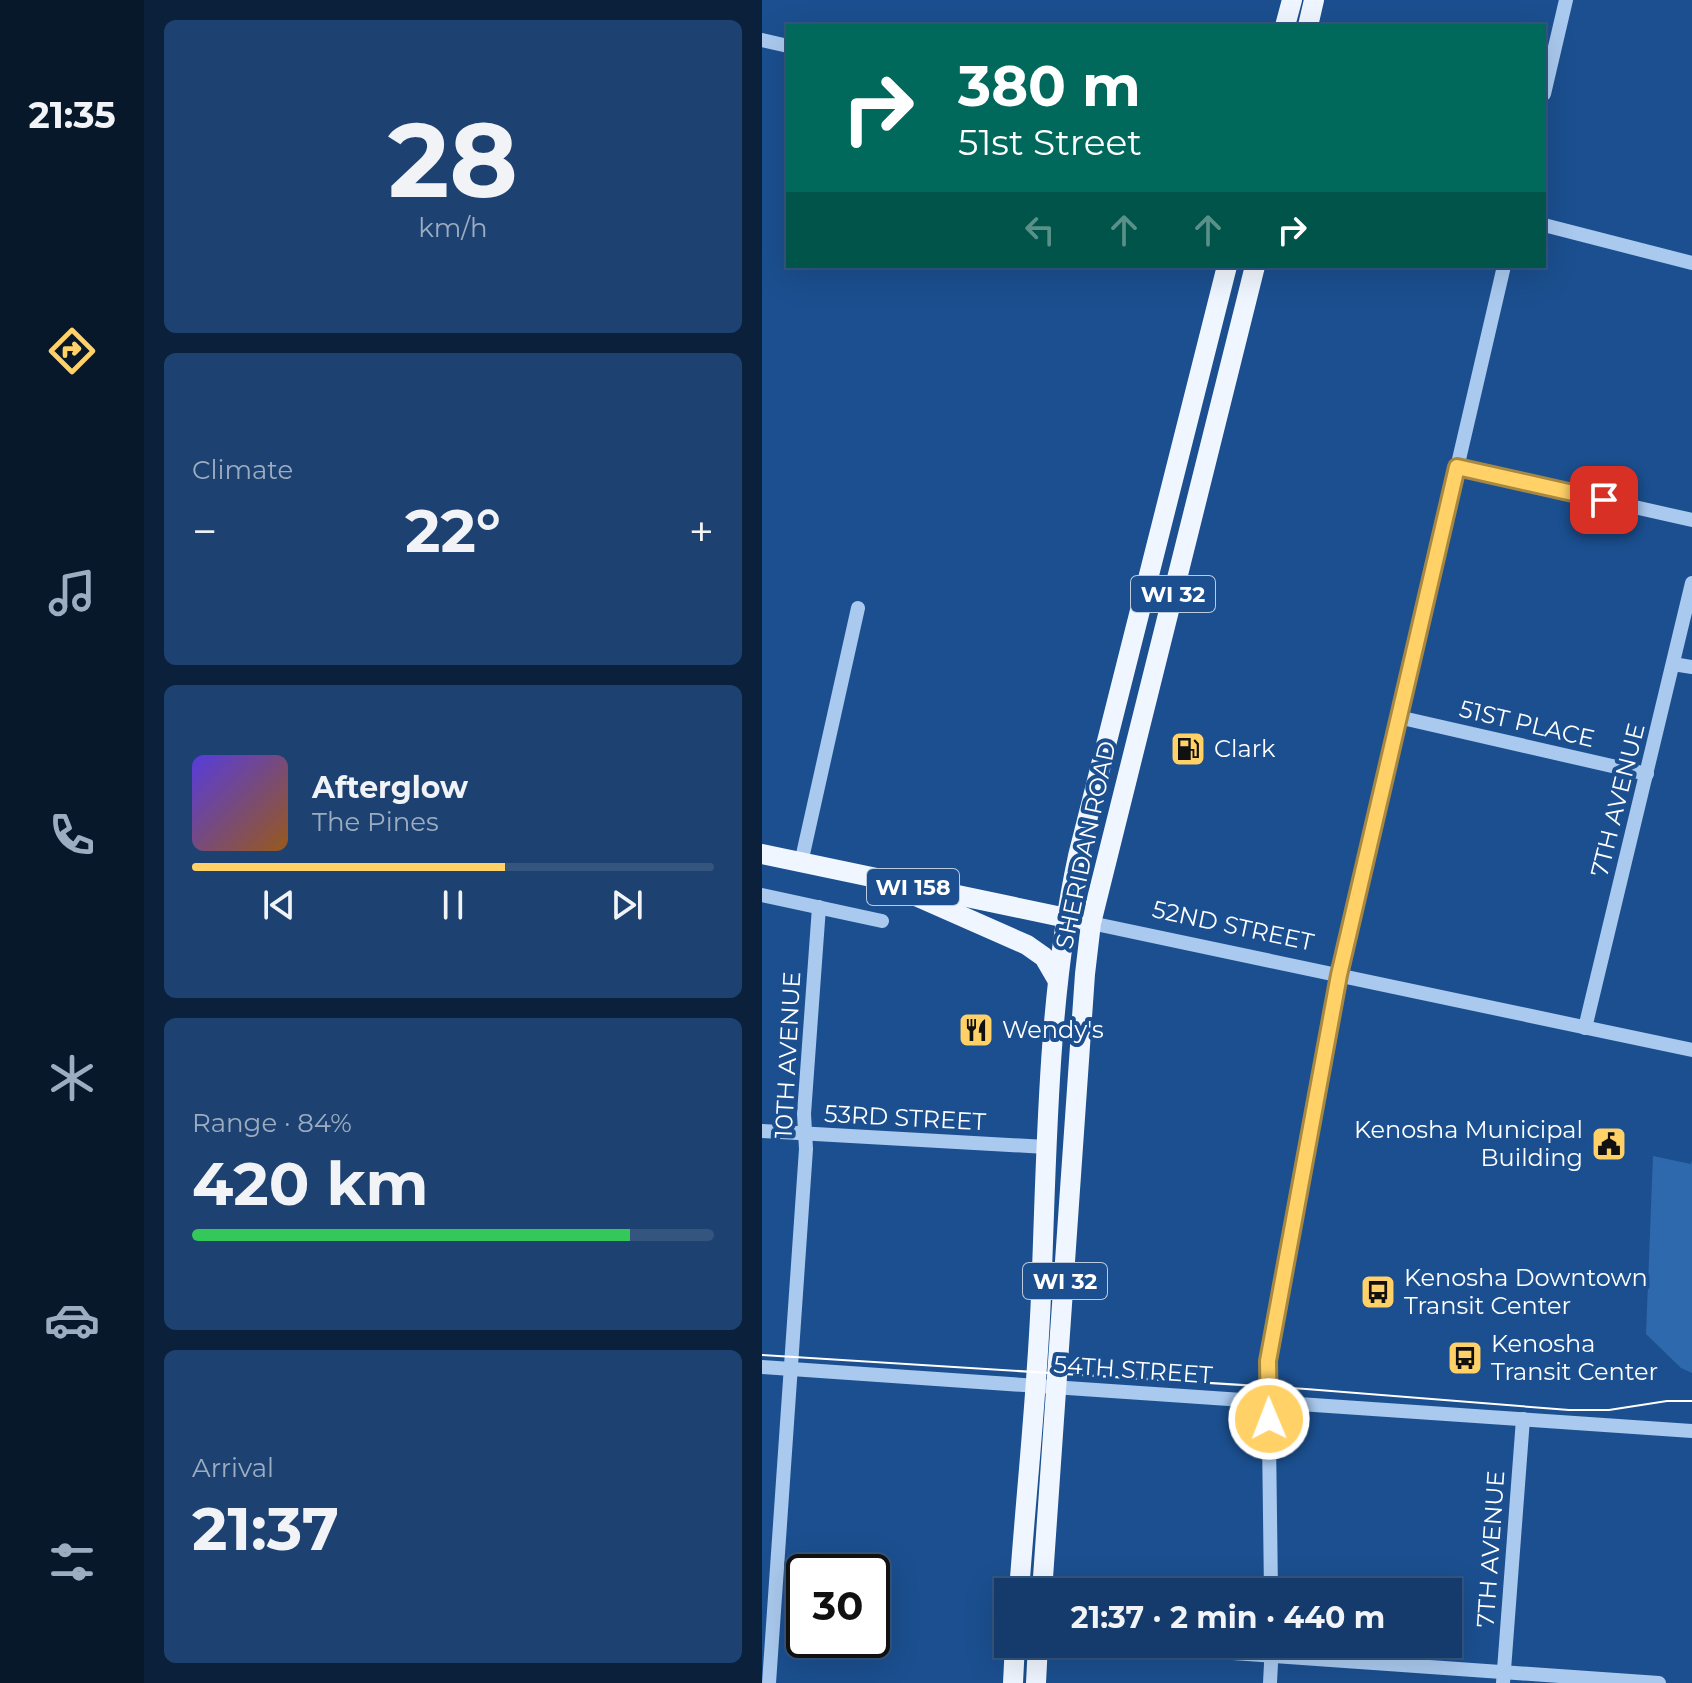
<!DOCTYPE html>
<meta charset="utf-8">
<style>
:root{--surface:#143b6b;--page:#1d4271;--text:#f1f3f6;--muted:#9dadc1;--line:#33557e;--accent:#ffd166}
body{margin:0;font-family:Montserrat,sans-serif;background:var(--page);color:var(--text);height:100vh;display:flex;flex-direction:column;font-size:30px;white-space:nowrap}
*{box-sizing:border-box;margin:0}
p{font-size:26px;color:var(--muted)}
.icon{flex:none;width:44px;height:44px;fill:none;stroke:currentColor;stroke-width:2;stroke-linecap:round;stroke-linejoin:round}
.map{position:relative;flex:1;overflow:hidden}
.drawer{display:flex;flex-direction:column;gap:20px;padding:20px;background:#0b203b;width:618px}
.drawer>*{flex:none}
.banner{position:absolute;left:24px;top:24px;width:760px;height:244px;border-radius:0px;box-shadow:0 8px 32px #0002,0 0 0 2px var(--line);background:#00695c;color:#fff;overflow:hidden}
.speed{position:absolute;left:24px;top:1554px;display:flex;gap:16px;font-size:40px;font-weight:700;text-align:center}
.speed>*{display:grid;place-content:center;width:104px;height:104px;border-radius:50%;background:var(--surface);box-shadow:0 8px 32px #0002,0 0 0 2px var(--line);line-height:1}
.speed .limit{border:4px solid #111;border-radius:12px;background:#fff;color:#111}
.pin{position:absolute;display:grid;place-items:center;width:68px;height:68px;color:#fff;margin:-34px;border-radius:16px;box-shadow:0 4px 12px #0006}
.me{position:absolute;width:88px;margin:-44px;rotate:359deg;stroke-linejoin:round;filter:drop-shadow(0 0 6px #0008)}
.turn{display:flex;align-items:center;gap:28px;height:168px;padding:0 40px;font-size:36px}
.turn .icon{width:104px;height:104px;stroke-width:2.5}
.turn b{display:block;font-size:56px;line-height:68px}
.lanes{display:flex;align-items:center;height:76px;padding:0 40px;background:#0003;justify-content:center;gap:40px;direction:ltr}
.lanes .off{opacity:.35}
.big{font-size:60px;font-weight:700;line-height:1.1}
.drawer .tile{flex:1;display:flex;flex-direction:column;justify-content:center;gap:12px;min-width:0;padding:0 28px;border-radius:12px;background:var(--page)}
.drawer .dial{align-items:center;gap:0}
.dial b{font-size:104px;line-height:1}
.song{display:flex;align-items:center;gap:24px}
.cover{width:96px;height:96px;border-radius:12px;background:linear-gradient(135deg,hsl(250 70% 55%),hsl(30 70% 35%))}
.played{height:8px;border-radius:4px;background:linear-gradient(90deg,var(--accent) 60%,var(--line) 60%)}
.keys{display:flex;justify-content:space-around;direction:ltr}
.heat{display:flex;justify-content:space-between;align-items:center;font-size:44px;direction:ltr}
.charge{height:12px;border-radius:6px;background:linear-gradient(90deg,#34c759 84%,var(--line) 0)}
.trip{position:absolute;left:232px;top:1578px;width:468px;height:80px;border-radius:0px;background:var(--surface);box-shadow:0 8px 32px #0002,0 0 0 2px var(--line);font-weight:700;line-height:80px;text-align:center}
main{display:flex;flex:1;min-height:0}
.tab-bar{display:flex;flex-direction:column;width:144px;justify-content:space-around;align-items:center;background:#08182b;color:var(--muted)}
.tab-bar .icon{width:56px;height:56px}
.tab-bar .active{color:var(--accent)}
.tab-bar b{font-size:36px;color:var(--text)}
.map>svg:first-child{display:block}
.green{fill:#2e69ad}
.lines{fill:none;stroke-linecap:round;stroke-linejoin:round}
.minor{stroke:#a9c9ee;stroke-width:14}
.major{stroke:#f0f6ff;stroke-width:20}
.tram{stroke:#fff;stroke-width:2}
.route-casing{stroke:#a68842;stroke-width:20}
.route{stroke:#ffd166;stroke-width:14}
.labels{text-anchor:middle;stroke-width:8;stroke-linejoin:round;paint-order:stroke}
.shield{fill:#1b4f8f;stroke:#bbcadd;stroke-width:2}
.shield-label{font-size:22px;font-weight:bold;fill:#fff}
.street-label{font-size:24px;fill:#fff;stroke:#1b4f8f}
.poi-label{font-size:24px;fill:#fff;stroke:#1b4f8f;text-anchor:start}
</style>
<main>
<nav class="tab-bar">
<b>21:35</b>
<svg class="icon active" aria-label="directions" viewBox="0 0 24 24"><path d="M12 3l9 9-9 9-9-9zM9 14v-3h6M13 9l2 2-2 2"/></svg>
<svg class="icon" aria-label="music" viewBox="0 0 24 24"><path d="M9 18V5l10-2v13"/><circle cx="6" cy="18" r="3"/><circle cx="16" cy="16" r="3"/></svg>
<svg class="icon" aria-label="phone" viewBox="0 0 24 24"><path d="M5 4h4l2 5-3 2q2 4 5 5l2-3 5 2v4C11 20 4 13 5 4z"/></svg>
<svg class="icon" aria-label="climate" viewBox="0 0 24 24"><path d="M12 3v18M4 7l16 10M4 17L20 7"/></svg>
<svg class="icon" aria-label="car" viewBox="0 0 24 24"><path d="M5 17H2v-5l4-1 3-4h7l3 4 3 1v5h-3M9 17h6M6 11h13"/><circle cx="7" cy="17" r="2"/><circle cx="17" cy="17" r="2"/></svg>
<svg class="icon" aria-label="filters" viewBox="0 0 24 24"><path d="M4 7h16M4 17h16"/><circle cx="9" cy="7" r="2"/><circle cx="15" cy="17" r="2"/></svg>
</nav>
<section class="drawer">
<div class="tile dial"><b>28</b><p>km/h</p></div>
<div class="tile"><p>Climate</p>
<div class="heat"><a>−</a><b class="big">22°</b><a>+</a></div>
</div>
<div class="tile">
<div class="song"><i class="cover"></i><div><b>Afterglow</b><p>The Pines</p></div></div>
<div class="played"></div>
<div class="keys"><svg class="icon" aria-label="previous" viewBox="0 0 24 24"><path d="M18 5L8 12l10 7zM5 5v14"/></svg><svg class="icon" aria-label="pause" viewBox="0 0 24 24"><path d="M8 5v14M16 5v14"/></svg><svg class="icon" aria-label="next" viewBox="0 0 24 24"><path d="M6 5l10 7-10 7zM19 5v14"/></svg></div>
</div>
<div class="tile"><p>Range · 84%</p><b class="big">420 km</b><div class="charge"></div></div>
<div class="tile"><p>Arrival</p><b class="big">21:37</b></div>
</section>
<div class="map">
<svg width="930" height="1683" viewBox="0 0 930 1683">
<rect width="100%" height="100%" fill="#1b4f8f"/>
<polygon class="green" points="891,1156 929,1164 930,1160 930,1373 919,1368 884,1334"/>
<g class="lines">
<g class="minor">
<polyline points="0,40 26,46"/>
<polyline points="782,94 804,0"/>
<polyline points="782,225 930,263"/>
<polyline points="695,467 930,520"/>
<polyline points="911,664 930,667"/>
<polyline points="636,717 885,774"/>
<polyline points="39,863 96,608"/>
<polyline points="0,895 120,921"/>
<polyline points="329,923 930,1050"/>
<polyline points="823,1028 930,583"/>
<polyline points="0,1131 284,1147"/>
<polyline points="0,1367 930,1431"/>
<polyline points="509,1592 506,1361 577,975 742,266"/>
<polyline points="341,1644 897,1683"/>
<polyline points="7,1683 44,1149 42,1114 57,907"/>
<polyline points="508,1683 510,1644"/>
<polyline points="741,1683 761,1419"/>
</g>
<g class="major">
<polyline points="523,26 530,0"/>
<polyline points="546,26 552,0"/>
<polyline points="0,854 314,920"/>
<polyline points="154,896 265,945 282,957 296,981"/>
<path d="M257 1592C264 1493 275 1395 279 1296 285 1149 285 1000 316 856L465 266"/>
<polyline points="280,1592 323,974 329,923 493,266"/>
<polyline points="251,1683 253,1644"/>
<polyline points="274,1683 276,1644"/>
</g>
<polyline class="tram" points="0,1355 544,1389 807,1410 847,1410 905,1401 930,1401"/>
</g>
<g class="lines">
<defs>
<polyline id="route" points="507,1419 506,1361 577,975 695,467 842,500"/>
</defs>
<use href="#route" class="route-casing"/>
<use href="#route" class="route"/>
</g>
<defs>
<symbol id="fuel-square" viewBox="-11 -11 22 22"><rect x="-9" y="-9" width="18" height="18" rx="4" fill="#ffd166" stroke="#1b4f8f"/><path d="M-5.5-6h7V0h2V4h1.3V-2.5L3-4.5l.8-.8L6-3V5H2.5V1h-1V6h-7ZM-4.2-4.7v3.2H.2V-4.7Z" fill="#111"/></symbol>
<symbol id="restaurant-square" viewBox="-11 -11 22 22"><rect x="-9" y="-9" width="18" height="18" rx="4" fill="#ffd166" stroke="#1b4f8f"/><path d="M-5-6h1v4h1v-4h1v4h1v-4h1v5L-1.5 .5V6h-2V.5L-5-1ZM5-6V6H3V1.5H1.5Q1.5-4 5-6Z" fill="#111"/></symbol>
<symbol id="civic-square" viewBox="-11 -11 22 22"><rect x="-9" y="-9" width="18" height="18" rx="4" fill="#ffd166" stroke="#1b4f8f"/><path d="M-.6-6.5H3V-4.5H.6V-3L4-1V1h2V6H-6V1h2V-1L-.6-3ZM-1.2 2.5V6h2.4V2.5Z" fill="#111"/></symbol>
<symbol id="bus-square" viewBox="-11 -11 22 22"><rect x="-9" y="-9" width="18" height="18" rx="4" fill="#ffd166" stroke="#1b4f8f"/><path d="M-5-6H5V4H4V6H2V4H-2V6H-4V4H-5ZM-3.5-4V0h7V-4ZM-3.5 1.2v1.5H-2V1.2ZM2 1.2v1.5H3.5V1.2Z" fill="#111"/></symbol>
</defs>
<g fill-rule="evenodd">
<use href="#fuel-square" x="406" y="729" width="40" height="40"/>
<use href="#restaurant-square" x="194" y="1010" width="40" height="40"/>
<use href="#civic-square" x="827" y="1124" width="40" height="40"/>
<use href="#bus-square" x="596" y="1272" width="40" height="40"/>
<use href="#bus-square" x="683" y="1338" width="40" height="40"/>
</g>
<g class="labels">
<g class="shield">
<rect x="369" y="576" width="84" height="36" rx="6"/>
<rect x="105" y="869" width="92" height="36" rx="6"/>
<rect x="261" y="1263" width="84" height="36" rx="6"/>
</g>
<g class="shield-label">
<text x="411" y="602">WI 32</text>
<text x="151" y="895">WI 158</text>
<text x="303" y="1289">WI 32</text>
</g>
<g class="street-label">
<text transform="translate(765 724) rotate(13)" y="8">51ST PLACE</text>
<text transform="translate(856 800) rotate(-76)" y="8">7TH AVENUE</text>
<text transform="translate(324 845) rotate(-78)" y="8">SHERIDAN ROAD</text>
<text transform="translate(471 926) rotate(12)" y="8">52ND STREET</text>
<text transform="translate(26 1055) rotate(-87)" y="8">10TH AVENUE</text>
<text transform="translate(143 1118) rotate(3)" y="8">53RD STREET</text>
<text transform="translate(371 1370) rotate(4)" y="8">54TH STREET</text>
<text transform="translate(729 1549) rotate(-86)" y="8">7TH AVENUE</text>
</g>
<g class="poi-label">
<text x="452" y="757">Clark</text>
<text x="240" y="1038">Wendy's</text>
<text x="821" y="1138" text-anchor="end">Kenosha Municipal<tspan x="821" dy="28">Building</tspan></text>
<text x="642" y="1286">Kenosha Downtown<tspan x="642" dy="28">Transit Center</tspan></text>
<text x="729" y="1352">Kenosha<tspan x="729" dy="28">Transit Center</tspan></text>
</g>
</g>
</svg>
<div class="speed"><div class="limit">30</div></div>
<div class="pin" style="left:842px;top:500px;background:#d93025"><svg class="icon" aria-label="arrive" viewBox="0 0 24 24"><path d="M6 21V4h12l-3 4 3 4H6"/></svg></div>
<svg class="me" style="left:507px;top:1419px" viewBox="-20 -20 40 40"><circle r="17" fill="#ffd166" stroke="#fff" stroke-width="3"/><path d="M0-11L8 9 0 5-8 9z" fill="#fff"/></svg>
<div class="trip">21:37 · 2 min · 440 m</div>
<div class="banner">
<div class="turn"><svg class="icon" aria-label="right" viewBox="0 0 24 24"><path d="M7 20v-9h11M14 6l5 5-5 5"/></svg><div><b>380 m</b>51st Street</div></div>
<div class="lanes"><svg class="icon off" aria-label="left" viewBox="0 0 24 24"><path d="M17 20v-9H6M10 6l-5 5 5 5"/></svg><svg class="icon off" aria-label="ahead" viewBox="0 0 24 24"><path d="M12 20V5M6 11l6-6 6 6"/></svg><svg class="icon off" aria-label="ahead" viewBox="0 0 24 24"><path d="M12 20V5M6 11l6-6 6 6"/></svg><svg class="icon" aria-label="right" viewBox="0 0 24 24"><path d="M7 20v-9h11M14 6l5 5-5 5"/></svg></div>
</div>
</div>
</main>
